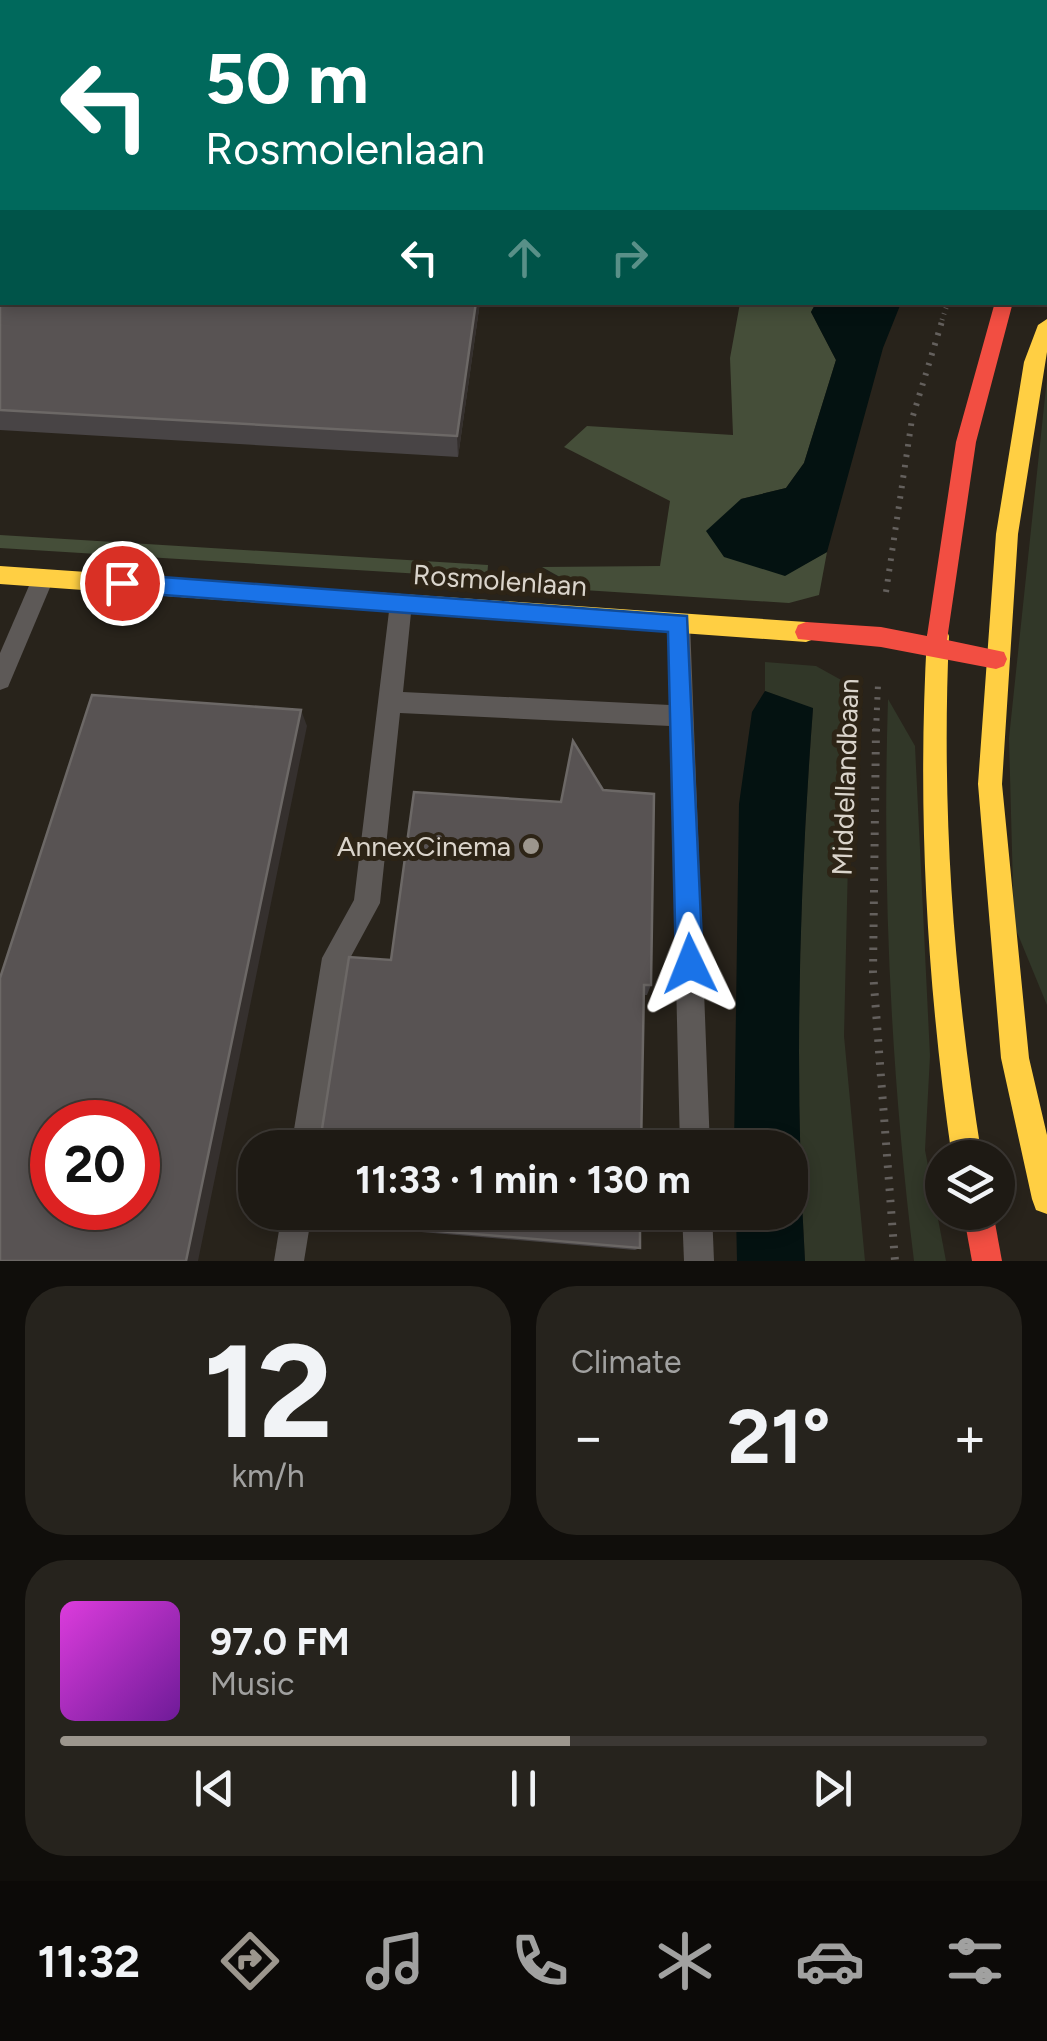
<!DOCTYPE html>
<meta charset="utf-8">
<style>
:root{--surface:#1e1a14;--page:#26231d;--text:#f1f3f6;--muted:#a1a1a0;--line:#3c3834;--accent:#9c968d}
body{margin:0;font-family:Figtree,sans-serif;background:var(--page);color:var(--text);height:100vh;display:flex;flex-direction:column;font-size:38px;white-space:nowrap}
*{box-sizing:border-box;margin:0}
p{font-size:32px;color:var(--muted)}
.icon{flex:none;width:55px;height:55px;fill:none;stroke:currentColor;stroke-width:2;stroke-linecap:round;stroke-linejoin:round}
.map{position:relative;height:1261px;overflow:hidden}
.drawer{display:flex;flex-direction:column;gap:25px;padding:25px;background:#100e0b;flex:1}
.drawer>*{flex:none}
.banner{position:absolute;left:0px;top:0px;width:1048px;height:305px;box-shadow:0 5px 15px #0003,0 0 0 2px var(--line);background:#00695c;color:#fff;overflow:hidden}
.buttons{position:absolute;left:925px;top:1140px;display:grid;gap:20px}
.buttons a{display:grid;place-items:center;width:90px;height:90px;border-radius:50%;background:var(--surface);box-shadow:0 5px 15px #0003,0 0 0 2px var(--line);font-size:50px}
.speed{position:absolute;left:30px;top:1100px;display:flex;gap:20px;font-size:50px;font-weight:700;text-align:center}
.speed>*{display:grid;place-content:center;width:130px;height:130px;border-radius:50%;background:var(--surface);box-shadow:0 5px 15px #0003,0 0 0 2px var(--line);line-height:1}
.speed .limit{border:15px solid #d22;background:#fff;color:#111}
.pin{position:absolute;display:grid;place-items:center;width:85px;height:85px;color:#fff;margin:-42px;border:5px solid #fff;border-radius:50%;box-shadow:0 2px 10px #0007}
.me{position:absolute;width:110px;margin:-55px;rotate:358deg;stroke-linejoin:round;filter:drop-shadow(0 0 8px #0008)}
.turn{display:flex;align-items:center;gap:35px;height:210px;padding:0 40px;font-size:45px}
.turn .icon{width:130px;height:130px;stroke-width:2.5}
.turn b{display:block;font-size:70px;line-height:85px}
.lanes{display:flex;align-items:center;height:95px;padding:0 40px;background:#0003;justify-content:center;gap:50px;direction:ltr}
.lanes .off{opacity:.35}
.big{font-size:75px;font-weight:700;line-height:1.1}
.drawer .tile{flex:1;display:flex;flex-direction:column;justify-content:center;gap:15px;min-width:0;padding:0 35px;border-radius:40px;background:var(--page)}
.drawer .dial{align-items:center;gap:0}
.dial b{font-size:130px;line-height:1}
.song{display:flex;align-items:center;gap:30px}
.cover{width:120px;height:120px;border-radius:15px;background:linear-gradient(135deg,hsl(300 70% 55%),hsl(280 70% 35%))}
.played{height:10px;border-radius:5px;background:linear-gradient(90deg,var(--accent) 55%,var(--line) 55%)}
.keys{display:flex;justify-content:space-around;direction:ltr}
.heat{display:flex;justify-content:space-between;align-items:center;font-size:55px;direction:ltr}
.drawer .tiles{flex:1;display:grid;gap:25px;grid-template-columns:1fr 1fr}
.tile:last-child{grid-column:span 2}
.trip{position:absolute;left:238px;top:1130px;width:570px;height:100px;border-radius:40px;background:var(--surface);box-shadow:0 5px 15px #0003,0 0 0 2px var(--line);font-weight:700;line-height:100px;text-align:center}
.menu{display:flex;height:160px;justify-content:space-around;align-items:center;background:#0c0a08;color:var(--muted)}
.menu .icon{width:70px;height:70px}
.menu .active{color:var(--accent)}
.menu b{font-size:45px;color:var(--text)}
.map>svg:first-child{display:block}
.green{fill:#313728}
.forest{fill:#454e39}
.water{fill:#041211}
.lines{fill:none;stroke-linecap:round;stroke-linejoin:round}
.path-far2{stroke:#64605d;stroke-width:5;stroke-dasharray:1 5;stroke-linecap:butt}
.path-far1{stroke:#64605d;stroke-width:6;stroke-dasharray:2.5 8;stroke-linecap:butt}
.path{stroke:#64605d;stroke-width:8;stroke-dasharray:2.5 9;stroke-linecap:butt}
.lane{fill:#5d5957;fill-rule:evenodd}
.fast{stroke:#16e098;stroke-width:22}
.slow{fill:#ffcf43;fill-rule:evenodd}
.jam{fill:#f24e42;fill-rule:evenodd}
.wall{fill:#484445}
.shaded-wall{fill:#35302e}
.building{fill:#585353;stroke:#6c6866;stroke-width:2.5;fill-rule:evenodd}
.route{fill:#1a73e8;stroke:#114b97;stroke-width:2.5}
.poi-dot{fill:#9c968d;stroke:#2d2416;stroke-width:4}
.labels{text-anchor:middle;stroke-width:10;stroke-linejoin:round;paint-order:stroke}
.street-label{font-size:28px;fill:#dad4cb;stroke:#2d2416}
.poi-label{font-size:28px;fill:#dad4cb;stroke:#2d2416;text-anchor:end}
</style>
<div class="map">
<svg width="1047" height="1261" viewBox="0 0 1047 1261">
<rect width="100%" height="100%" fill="#28231b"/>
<g class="green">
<polygon points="1047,378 1047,1005 1014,925 1009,738"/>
<path d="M765 662 816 666 852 686 844 1036 865 1261H805C794 1077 799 892 813 709L765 691Z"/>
<path d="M888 699 915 746 930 1056 925 1150 946 1261H914C891 1073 882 889 888 699Z"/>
</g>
<g class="forest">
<polygon points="740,303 816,303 811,312 836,360 804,463 786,488 741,499 785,575 827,552 819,595 789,603 583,590 542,567 660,566 670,501 564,447 587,426 733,435 730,358"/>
<polygon points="0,535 488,565 487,578 0,548"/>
</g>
<g class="water">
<polygon points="816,303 901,303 883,348 827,552 785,576 724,557 706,531 741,499 786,488 804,463 836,360 811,312"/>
<path d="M765 691 813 708C799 892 794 1077 805 1261H737L736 1213 790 1212V1148L734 1147 739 804 752 712Z"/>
</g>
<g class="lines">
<polyline class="path-far2" points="942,320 948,302"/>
<g class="path-far1">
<polyline points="886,592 912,419 943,318"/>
<polyline points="876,731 878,684"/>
</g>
<polyline class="path" points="876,729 873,972 895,1261"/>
<g class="lane">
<polygon points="43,569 51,572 54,578 8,687 0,690 0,653 35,572"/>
<polygon points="401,594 409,596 412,603 403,692 670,705 668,623 671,616 687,616 690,623 710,1148 680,1148 670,726 400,713 380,903 348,962 321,1148 291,1148 322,958 354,900 390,603 393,596"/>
<polygon points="282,1212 312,1212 304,1261 274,1261"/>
<polygon points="682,1212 712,1212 714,1261 684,1261"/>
</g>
<polyline class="fast" points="1045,194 1047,190"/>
<g class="slow">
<polygon points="1047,319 1047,352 1018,534 1002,784 1029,1058 1047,1135 1047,1214 1036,1210 1032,1199 1001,1058 978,784 996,534 1024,362 1038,325"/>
<polygon points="0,566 806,622 814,625 817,632 814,639 806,642 0,584"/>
<path d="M938 626 946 629 949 636C941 812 954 984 982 1158H952C927 984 917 812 927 636L930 629Z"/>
</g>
<g class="jam">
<polygon points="995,302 1013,302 976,442 947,640 1004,652 1007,659 1004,666 996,669 881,647 798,639 795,632 798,625 806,622 881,627 927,636 956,442"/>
<polygon points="963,1212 993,1212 1002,1261 972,1261"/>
</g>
</g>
<g class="wall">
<polygon points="0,0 2,302 480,302 458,457 0,430"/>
<polygon points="391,960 651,985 647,995 643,995"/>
<polygon points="308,1220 640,1248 635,1250 315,1223"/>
</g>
<g class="shaded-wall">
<polygon points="476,302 480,302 458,457 457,436"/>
<polygon points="301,710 307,726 198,1261 186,1261"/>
</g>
<g class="building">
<polygon points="0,0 671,0 671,2 2,2 2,302 476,302 457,436 0,410"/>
<path d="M92 695 301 710 186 1261H0V978ZM52 1122H138V1208H52Z"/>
<polygon points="573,741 603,790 654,794 651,985 644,985 641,1148 319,1148 349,957 391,960 414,792 561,802"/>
<polygon points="309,1212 640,1212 640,1248 308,1220"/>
</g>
<polygon class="route" points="122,574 687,616 703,964 699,974 690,978 680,974 676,964 668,632 122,592 111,583"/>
<circle class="poi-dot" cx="531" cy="846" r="10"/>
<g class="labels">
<g class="street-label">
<text transform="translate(500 580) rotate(4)" y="10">Rosmolenlaan</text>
<text transform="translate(845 777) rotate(-88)" y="10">Middellandbaan</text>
</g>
<g class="poi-label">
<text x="511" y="856">AnnexCinema</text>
</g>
</g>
</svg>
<div class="buttons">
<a><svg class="icon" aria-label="layers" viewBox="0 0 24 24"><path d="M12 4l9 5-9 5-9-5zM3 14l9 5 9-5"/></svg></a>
</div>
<div class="speed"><div class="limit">20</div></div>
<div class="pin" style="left:122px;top:583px;background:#d93025"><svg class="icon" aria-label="arrive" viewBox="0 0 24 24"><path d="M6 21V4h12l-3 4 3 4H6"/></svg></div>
<svg class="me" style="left:690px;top:964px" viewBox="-20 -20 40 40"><path d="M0-17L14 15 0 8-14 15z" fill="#1a73e8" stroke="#fff" stroke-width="4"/></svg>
<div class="trip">11:33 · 1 min · 130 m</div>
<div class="banner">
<div class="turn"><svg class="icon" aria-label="left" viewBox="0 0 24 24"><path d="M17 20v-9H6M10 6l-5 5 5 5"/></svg><div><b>50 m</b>Rosmolenlaan</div></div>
<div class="lanes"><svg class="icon" aria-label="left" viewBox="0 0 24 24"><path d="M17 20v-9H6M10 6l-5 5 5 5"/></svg><svg class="icon off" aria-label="ahead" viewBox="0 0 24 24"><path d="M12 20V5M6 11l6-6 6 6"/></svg><svg class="icon off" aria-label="right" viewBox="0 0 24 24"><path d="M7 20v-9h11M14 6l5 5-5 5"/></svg></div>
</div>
</div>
<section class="drawer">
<div class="tiles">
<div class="tile dial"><b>12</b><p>km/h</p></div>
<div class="tile"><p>Climate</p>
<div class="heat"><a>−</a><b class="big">21°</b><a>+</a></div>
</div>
<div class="tile">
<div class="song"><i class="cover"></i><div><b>97.0 FM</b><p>Music</p></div></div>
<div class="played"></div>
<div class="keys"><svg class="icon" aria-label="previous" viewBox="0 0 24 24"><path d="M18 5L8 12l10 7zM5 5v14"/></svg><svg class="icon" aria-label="pause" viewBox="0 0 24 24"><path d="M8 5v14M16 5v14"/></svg><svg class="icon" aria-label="next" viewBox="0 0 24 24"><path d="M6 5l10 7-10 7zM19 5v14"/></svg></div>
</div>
</div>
</section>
<nav class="menu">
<b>11:32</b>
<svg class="icon active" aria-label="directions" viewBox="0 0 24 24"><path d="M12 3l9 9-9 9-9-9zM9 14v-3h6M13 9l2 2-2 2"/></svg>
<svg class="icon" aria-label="music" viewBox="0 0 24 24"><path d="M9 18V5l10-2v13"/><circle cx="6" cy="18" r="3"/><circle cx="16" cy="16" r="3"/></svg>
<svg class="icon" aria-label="phone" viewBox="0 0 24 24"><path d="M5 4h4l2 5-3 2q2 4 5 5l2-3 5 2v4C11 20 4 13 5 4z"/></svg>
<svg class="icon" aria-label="climate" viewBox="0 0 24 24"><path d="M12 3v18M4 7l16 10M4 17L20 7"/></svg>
<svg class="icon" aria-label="car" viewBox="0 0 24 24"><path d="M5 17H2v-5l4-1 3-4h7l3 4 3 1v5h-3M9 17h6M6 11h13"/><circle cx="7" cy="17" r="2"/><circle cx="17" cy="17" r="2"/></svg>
<svg class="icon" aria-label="filters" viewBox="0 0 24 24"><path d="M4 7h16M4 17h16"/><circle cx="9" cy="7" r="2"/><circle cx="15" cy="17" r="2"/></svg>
</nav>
